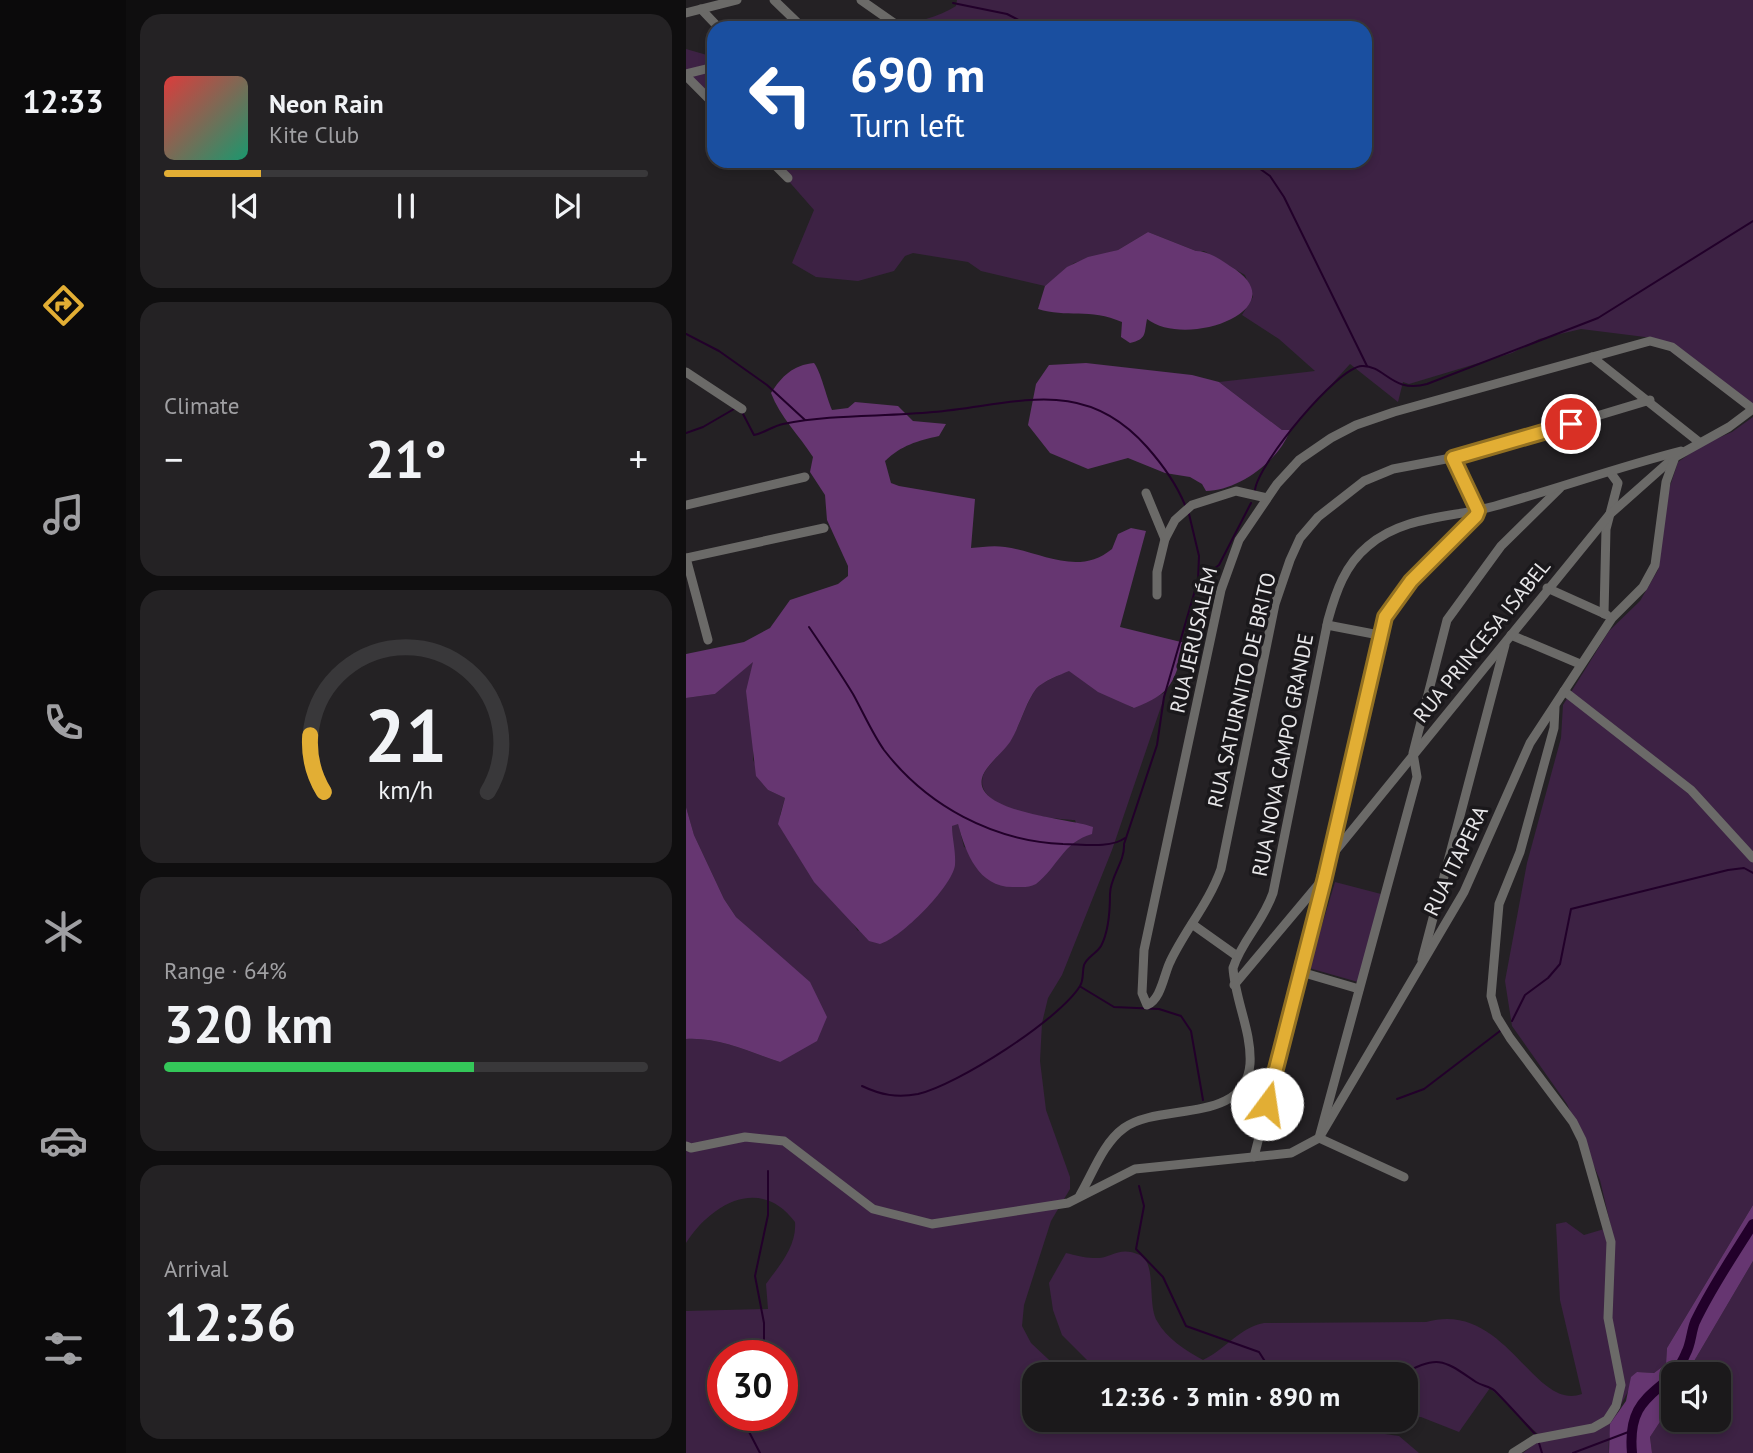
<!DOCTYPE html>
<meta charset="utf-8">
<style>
:root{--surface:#1b191b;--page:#242224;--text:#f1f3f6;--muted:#a0a0a3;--line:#39383a;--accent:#e2ae34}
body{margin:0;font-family:"PT Sans",sans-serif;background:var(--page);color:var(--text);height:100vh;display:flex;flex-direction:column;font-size:26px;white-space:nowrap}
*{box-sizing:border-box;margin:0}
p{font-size:23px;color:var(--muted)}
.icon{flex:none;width:38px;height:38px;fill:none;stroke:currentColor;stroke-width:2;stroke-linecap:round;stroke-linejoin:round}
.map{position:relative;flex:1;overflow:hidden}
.panel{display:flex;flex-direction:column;gap:14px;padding:14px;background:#0f0e0f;width:560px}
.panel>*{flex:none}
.guide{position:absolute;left:21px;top:21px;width:665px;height:147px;border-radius:21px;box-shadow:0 4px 10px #0003,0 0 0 2px var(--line);background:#1a4fa0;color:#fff;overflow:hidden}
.controls{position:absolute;left:975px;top:1362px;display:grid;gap:14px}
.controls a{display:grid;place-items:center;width:70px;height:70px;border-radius:14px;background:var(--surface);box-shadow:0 4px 10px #0003,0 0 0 2px var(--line);font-size:35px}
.speed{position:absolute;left:21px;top:1340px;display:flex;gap:14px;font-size:35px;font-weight:700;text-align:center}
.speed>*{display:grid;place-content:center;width:91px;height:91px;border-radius:50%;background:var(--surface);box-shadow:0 4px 10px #0003,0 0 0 2px var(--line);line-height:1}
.speed .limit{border:10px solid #d22;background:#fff;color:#111}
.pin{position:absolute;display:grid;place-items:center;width:60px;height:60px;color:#fff;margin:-30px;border:4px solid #fff;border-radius:50%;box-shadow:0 2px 7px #0007}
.me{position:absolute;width:77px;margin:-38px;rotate:14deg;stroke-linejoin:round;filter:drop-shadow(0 0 5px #0008)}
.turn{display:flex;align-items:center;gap:24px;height:147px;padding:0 28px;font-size:32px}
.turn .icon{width:91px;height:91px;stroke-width:2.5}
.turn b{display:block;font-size:49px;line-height:60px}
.big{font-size:52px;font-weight:800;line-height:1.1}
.panel .widget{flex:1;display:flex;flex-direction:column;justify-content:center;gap:10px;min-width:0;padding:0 24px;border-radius:21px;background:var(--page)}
.panel .dial{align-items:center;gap:0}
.dial svg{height:182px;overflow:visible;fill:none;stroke:var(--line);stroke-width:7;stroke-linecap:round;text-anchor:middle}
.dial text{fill:var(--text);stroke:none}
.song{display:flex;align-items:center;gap:21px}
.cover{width:84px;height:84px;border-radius:10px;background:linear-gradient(135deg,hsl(0 70% 55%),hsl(160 70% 35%))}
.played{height:7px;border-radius:4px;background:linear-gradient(90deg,var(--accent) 20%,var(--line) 20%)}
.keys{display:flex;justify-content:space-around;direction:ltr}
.heat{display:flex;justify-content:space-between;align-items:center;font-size:38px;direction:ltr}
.charge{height:10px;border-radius:5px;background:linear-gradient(90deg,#34c759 64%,var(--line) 0)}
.trip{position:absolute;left:336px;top:1362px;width:396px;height:70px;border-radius:21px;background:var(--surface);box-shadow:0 4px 10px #0003,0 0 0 2px var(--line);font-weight:800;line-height:70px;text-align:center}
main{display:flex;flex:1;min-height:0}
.tabs{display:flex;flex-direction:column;width:126px;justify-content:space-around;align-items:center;background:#0b0a0b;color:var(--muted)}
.tabs .icon{width:49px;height:49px}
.tabs .on{color:var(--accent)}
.tabs b{font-size:32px;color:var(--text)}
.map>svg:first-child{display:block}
.green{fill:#3d2244;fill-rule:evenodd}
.forest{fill:#663671}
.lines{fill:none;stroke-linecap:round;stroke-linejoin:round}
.stream{stroke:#22002a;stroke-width:2}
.river{stroke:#22002a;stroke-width:10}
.minor{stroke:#6b6a68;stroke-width:9}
.route-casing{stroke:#937122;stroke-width:18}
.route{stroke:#e2ae34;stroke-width:12}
.labels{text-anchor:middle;stroke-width:7;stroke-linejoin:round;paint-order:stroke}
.street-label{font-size:21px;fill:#e8e7e9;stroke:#1a181b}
</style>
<main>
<nav class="tabs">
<b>12:33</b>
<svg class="icon on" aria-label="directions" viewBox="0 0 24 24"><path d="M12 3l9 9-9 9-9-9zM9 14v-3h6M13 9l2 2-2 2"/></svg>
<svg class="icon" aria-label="music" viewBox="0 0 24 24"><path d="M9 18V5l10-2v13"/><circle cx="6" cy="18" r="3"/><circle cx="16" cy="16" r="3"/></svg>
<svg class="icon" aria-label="phone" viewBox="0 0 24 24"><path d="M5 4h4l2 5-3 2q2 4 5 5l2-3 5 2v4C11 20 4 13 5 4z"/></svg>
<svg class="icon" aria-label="climate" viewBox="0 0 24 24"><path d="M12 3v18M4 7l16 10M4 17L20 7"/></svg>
<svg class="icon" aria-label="car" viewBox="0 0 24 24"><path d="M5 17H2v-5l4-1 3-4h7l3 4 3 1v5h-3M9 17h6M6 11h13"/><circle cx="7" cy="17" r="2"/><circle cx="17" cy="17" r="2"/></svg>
<svg class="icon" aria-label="filters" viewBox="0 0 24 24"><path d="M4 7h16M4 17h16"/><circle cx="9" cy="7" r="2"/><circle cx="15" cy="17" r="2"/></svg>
</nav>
<section class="panel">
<div class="widget">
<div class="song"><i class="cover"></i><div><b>Neon Rain</b><p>Kite Club</p></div></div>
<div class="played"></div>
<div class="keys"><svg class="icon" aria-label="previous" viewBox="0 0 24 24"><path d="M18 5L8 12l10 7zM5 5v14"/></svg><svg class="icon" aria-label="pause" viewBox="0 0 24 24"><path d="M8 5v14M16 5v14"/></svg><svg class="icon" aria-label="next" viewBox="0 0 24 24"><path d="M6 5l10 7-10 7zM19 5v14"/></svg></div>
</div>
<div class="widget"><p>Climate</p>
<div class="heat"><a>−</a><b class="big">21°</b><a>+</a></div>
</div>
<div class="widget dial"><svg viewBox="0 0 100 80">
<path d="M14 69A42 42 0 1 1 86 69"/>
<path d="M14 69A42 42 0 0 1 8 44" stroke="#e2ae34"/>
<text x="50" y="56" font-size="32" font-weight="700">21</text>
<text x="50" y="72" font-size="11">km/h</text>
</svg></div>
<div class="widget"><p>Range · 64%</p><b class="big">320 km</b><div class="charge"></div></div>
<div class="widget"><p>Arrival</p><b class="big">12:36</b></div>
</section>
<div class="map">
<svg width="1067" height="1453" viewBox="0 0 1067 1453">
<rect width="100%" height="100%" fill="#242124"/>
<g class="green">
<path d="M271 0H1067V414L967 338 895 329 853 339 826 353 723 384 717 382 712 402 664 364 604 430H596L533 382 629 371 593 339 556 315 567 297 559 275 518 251H510L462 232 432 250 388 263 359 286 295 271 282 262 227 253 219 256 208 271 172 281 130 277 106 263 128 210 85 161H679V28H208C229 21 252 18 270 6Z"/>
<polygon points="0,49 28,57 28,98 0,73"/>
<path d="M1067 417V1205L981 1348 980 1364 968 1373 951 1372C940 1400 920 1423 923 1453H837L856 1438 804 1388 773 1432 735 1417 719 1418V1374H415L376 1335 367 1310 363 1283 380 1253C389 1255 399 1258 407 1258 427 1259 432 1245 454 1255 471 1263 461 1304 471 1321 481 1339 499 1350 517 1360 540 1349 553 1328 578 1323L740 1322C820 1299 847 1412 896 1394L874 1300 870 1224 880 1222 898 1235 925 1227 914 1180 881 1104 826 1026 819 981 841 863 875 738 877 705 923 631 954 601 972 570 983 489 992 462 1016 445 1046 432Z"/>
<path d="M67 661V760L82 790 99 798 94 815 172 931 266 834 265 826 272 823 278 847 357 877 376 850 395 837 389 820C367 819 287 811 297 776 300 766 320 749 326 738 335 723 340 703 350 689 357 681 373 676 383 670L447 708 480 692 426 850 376 975 362 998 356 1023 354 1061 360 1110 384 1177V1189L365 1221 338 1305 336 1326 345 1343 378 1374H348V1419H708L699 1434 713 1436 733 1453H0V1311L82 1309 80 1284C93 1266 111 1246 109 1222 74 1175 25 1204 0 1243V1039C32 1037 64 1052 94 1062L98 961 50 917 38 899 8 835 0 807V698L29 694ZM37 1356H96V1416H37Z"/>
<polygon points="649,882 695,894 672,982 623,968"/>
<polygon points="1067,1261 1067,1453 966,1453 964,1437 987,1402 987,1419 1032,1419 1032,1374 1005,1374 1004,1368"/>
</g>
<g class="forest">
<path d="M462 232 510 251C522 251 534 259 544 266 614 308 501 350 461 319 458 334 461 339 444 343L435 337 436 322C404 308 380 318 352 309L359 286 381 267 402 257 432 250Z"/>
<path d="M128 363C135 372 140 396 146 410L162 408 169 402 212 406 227 421 260 424 253 436C231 441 216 445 199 461L205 483 213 486 289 499 285 548C296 547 308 545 319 547 355 552 392 577 426 549L432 534 445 528 460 531 434 627 499 643C488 682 487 693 448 708L412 692 383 671C374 675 357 681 350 689 339 704 334 726 324 742 317 752 302 764 297 775 282 813 386 818 407 827L406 834C377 842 372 867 350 884 343 888 336 887 328 887 293 888 280 854 272 824L266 826C266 838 270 851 269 865 266 887 215 938 194 944L183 941 128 882 92 824 99 798 82 790 70 776 60 691 67 662 29 694 0 698V654L58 642 84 628 104 600 152 584 162 576V566L141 520 139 495 124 472 127 457C113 435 94 417 85 393 96 376 107 365 128 363Z"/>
<path d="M400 363 506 375 533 382 596 430H604C594 460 552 491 520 491L516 484 504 477 479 473 442 458 402 469 364 453 342 425 350 384 363 365Z"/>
<path d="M0 807 8 835 38 899 50 917 124 982 141 1017 131 1041 94 1062C64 1052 32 1037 0 1039Z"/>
<polygon points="1067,1205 1067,1261 1004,1368 1005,1374 987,1374 987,1402 964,1437 966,1453 923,1453 924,1424 940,1401 945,1377 951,1372 968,1373 980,1364 981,1348"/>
</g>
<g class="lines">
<g class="stream">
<polyline points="267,3 321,14 348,28"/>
<polyline points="563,161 584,176 598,197 681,366"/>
<polyline points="0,334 33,351 81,385 119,420"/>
<path d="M56 412 68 435C78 433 87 426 97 424 147 414 197 417 247 412 329 405 397 374 461 447 476 464 490 483 499 505"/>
<polyline points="0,433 17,427 48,409"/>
<path d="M569 490C572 464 651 367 676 366 699 365 706 394 741 384L912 318 1067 221"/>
<polyline points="513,580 533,565 565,503"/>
<path d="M123 627C138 649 153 671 167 694 177 712 186 733 198 750 241 806 307 841 377 844 395 844 424 849 439 838"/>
<polyline points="395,987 428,1007 473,1009 495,1016 505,1031 517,1100"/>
<polyline points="826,1021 839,995 862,978 874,964 885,909 1042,870 1058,868 1067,873"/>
<path d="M176 1086C195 1095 211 1098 232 1094 271 1085 373 1020 394 986 398 980 396 972 398 965 401 957 411 953 415 946 423 931 424 909 424 894 424 877 439 862 438 844L471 745 478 697 512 580 513 556 503 514"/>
<polyline points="711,1099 738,1089 814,1031"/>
<polyline points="453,1186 458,1206 450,1249 477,1277 500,1326 573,1352 587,1374"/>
<polyline points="78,1356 78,1323 69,1276 82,1215 82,1171"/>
<path d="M717 1374C753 1353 760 1362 790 1382 796 1386 804 1386 809 1391 823 1405 837 1421 850 1435"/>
<polyline points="60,1416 60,1426 74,1453"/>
<polyline points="853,1443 856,1453"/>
<polyline points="887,1453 945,1431"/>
</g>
<path class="river" d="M946 1453C940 1388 983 1396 1000 1353 1005 1344 1005 1332 1009 1322 1025 1288 1047 1256 1067 1224"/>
<g class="minor">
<polyline points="88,0 117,28"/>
<polyline points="175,0 215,28"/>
<polyline points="15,9 33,28"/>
<polyline points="0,13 51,0"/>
<polyline points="0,74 28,67"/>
<polyline points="0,76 28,104"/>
<polyline points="85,161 102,178"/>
<polyline points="906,357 1013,442"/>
<polyline points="0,372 56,409"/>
<path d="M964 400 781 455 707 469 678 481 632 517 614 538 604 560 589 604 535 869C523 903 499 930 484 962 478 974 475 1000 461 1005L456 993 458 950 535 590 553 540 591 484 613 460 645 438 670 425 708 412 964 341 986 347 1067 409"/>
<polyline points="460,493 479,539"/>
<polyline points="0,505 119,477"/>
<polyline points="0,558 138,528"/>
<polyline points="0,558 22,640"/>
<polyline points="861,588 921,615"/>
<polyline points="471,595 471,572 479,539 489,520 506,505 550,491 581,498"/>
<polyline points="918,614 920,529 932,483 924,472"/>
<polyline points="641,625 693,635"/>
<polyline points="825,635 894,664"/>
<polyline points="878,691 1005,790 1067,858"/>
<polyline points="646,855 923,515 985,460"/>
<polyline points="506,924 551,956"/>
<polyline points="736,960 819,645"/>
<polyline points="615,972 673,989"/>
<polyline points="548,985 637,879"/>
<polyline points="0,1146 5,1148 59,1137 98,1141 187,1209 246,1224 382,1203 449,1169 605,1153 633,1138 778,892 844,743 926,618 957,587 969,565 980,482 989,457 1043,427 1067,409"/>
<polyline points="568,1157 639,877 699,617 709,598 725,581 790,516 792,511 767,459"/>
<polyline points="718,1177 633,1138 731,777 727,753 761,620 815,546 874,488"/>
<path d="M394 1195C407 1173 417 1143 438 1128 473 1102 559 1125 564 1064 566 1032 549 1000 547 968 556 940 576 924 587 893L642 620C650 591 659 565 682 546 718 515 767 518 809 506 871 489 932 467 995 451"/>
<polyline points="827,1453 849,1439 907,1428 921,1420 930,1406 935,1385 922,1318 925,1242 896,1140 887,1122 824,1038 811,1017 805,996 813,904 834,852 868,728 869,707"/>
</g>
</g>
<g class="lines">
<defs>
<polyline id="route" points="581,1104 639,877 699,617 725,581 790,516 792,511 767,458 885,424"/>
</defs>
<use href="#route" class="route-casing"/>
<use href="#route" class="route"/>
</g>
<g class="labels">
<g class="street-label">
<text transform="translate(508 640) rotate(-77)" y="7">RUA JERUSALÉM</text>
<text transform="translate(796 641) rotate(-51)" y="7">RUA PRINCESA ISABEL</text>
<text transform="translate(556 690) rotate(-77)" y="7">RUA SATURNITO DE BRITO</text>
<text transform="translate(597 755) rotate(-79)" y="7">RUA NOVA CAMPO GRANDE</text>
<text transform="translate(770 861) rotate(-64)" y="7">RUA ITAPERA</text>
</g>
</g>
</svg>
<div class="controls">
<a><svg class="icon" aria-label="sound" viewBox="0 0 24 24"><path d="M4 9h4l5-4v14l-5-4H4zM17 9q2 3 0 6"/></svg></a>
</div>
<div class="speed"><div class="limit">30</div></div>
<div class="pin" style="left:885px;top:424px;background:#d93025"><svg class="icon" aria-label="arrive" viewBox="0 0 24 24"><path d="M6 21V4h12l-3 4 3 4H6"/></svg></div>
<svg class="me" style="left:581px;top:1104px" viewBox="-20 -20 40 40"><circle r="19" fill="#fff"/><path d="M0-13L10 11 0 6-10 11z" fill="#e2ae34"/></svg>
<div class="trip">12:36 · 3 min · 890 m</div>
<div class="guide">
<div class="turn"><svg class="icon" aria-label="left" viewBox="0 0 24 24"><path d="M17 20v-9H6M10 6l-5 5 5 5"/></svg><div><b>690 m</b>Turn left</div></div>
</div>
</div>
</main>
